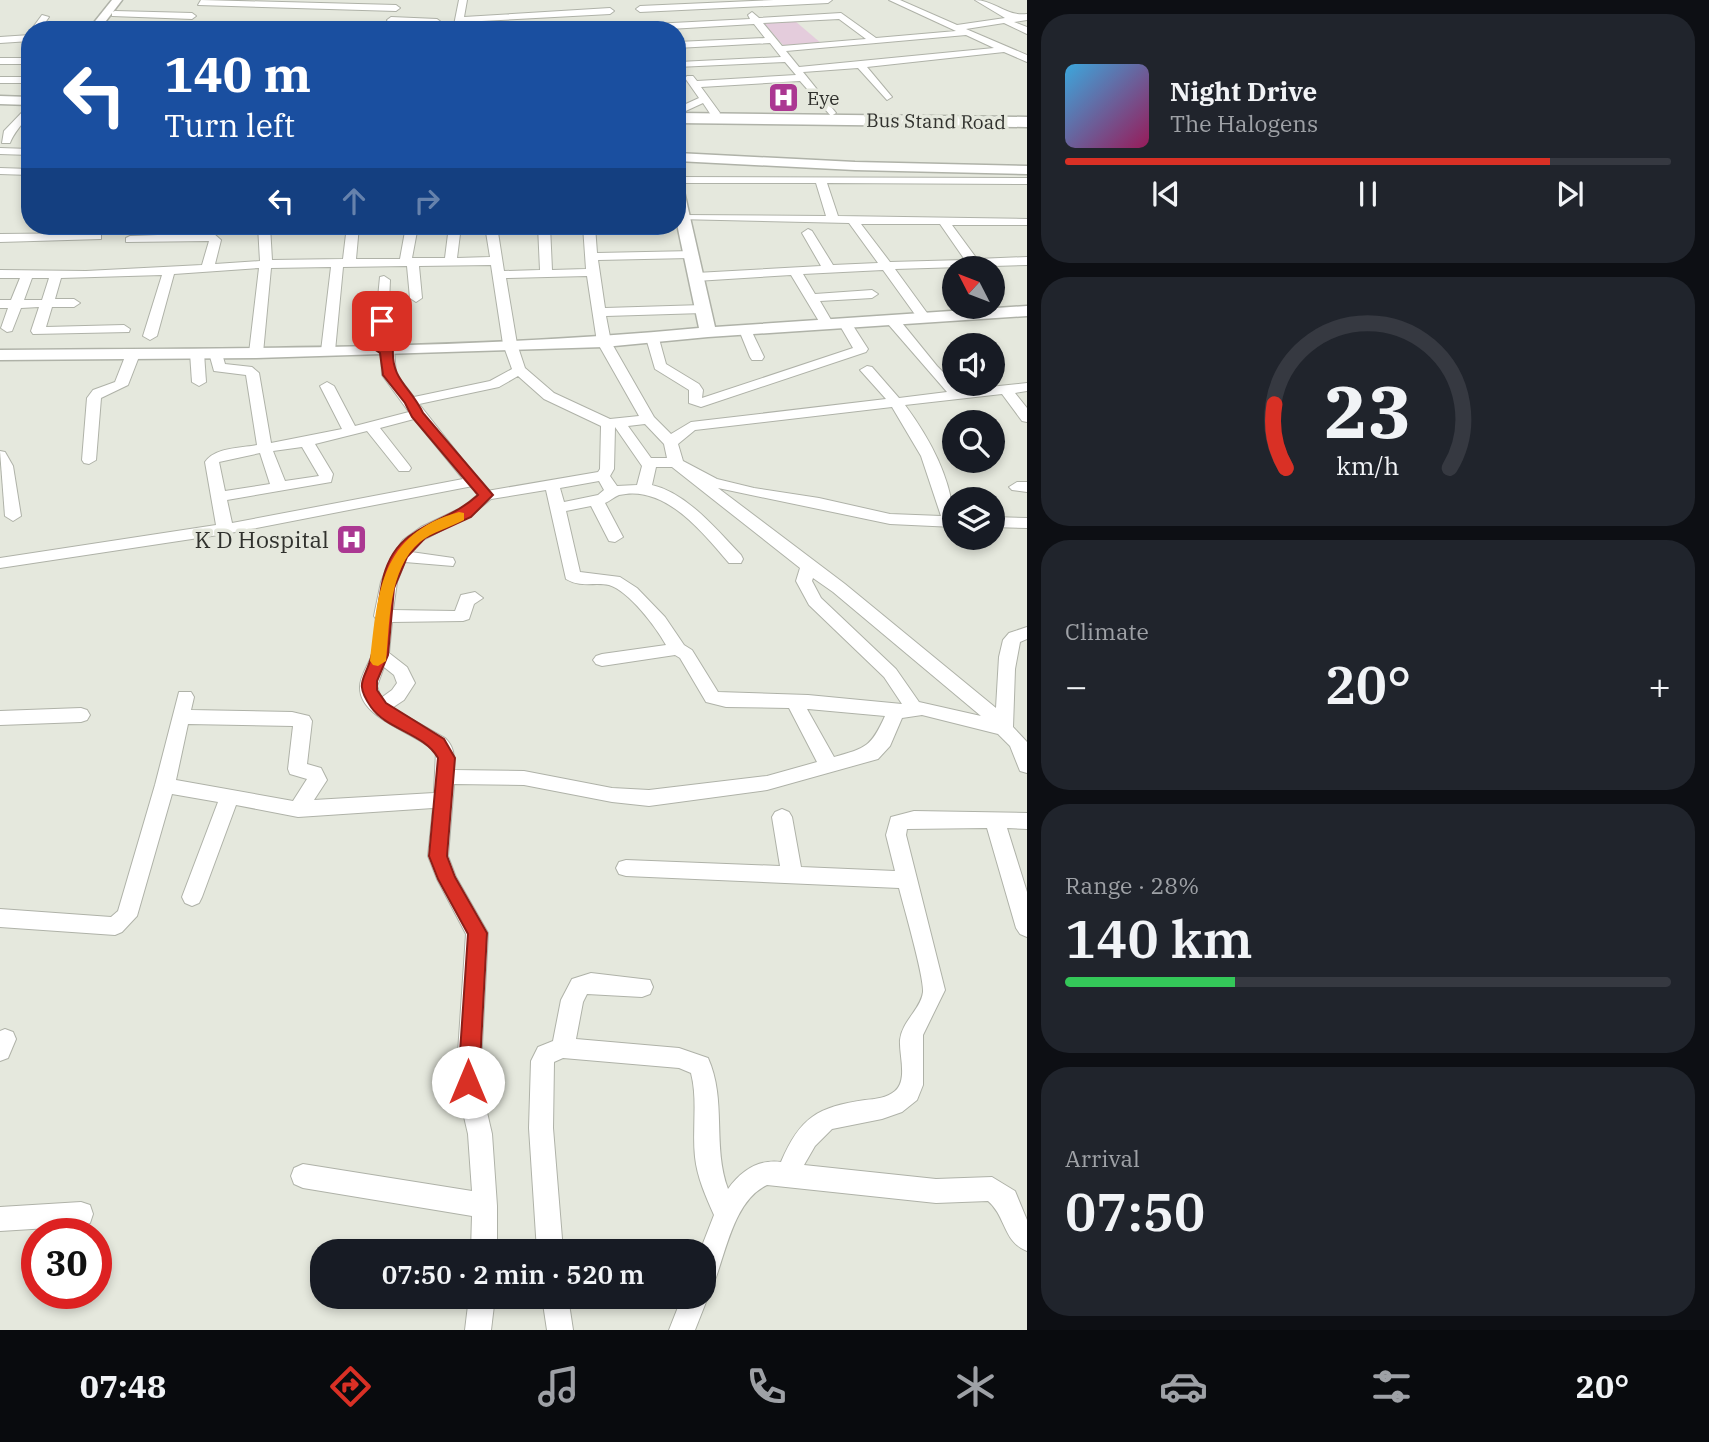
<!DOCTYPE html>
<meta charset="utf-8">
<style>
:root{--surface:#171b24;--page:#20242c;--text:#f1f3f6;--muted:#9ea1a6;--line:#363941;--accent:#d93025}
body{margin:0;font-family:"IBM Plex Serif",serif;background:var(--page);color:var(--text);height:100vh;display:flex;flex-direction:column;font-size:26px;white-space:nowrap}
*{box-sizing:border-box;margin:0}
p{font-size:23px;color:var(--muted)}
.icon{flex:none;width:38px;height:38px;fill:none;stroke:currentColor;stroke-width:2;stroke-linecap:round;stroke-linejoin:round}
.map{position:relative;flex:1;overflow:hidden}
.side{display:flex;flex-direction:column;gap:14px;padding:14px;background:#0d0f14;width:682px}
.side>*{flex:none}
.hud{position:absolute;left:21px;top:21px;width:665px;height:214px;border-radius:28px;box-shadow:0 4px 10px #0003;background:#1a4fa0;color:#fff;overflow:hidden}
.needle{width:46px;rotate:312deg}
.buttons{position:absolute;left:942px;top:256px;display:grid;gap:14px}
.buttons a{display:grid;place-items:center;width:63px;height:63px;border-radius:50%;background:var(--surface);box-shadow:0 4px 10px #0003;font-size:35px}
.speed{position:absolute;left:21px;top:1218px;display:flex;gap:14px;font-size:35px;font-weight:700;text-align:center}
.speed>*{display:grid;place-content:center;width:91px;height:91px;border-radius:50%;background:var(--surface);box-shadow:0 4px 10px #0003;line-height:1}
.speed .limit{border:10px solid #d22;background:#fff;color:#111}
.pin{position:absolute;display:grid;place-items:center;width:60px;height:60px;color:#fff;margin:-30px;border-radius:14px;box-shadow:0 4px 10px #0006}
.me{position:absolute;width:77px;margin:-38px;rotate:0deg;stroke-linejoin:round;filter:drop-shadow(0 0 5px #0008)}
.turn{display:flex;align-items:center;gap:24px;height:147px;padding:0 28px;font-size:32px}
.turn .icon{width:91px;height:91px;stroke-width:2.5}
.turn b{display:block;font-size:49px;line-height:60px}
.lanes{display:flex;align-items:center;height:66px;padding:0 28px;background:#0003;justify-content:center;gap:35px;direction:ltr}
.lanes .off{opacity:.35}
.big{font-size:52px;font-weight:600;line-height:1.1}
.side .widget{flex:1;display:flex;flex-direction:column;justify-content:center;gap:10px;min-width:0;padding:0 24px;border-radius:28px;background:var(--page)}
.side .dial{align-items:center;gap:0}
.dial svg{height:182px;overflow:visible;fill:none;stroke:var(--line);stroke-width:7;stroke-linecap:round;text-anchor:middle}
.dial text{fill:var(--text);stroke:none}
.song{display:flex;align-items:center;gap:21px}
.cover{width:84px;height:84px;border-radius:10px;background:linear-gradient(135deg,hsl(200 70% 55%),hsl(330 70% 35%))}
.played{height:7px;border-radius:4px;background:linear-gradient(90deg,var(--accent) 80%,var(--line) 80%)}
.keys{display:flex;justify-content:space-around;direction:ltr}
.heat{display:flex;justify-content:space-between;align-items:center;font-size:38px;direction:ltr}
.charge{height:10px;border-radius:5px;background:linear-gradient(90deg,#34c759 28%,var(--line) 0)}
.trip{position:absolute;left:310px;top:1239px;width:406px;height:70px;border-radius:28px;background:var(--surface);box-shadow:0 4px 10px #0003;font-weight:600;line-height:70px;text-align:center}
.tab-bar{display:flex;height:112px;justify-content:space-around;align-items:center;background:#090b0e;color:var(--muted)}
.tab-bar .icon{width:49px;height:49px}
.tab-bar .current{color:var(--accent)}
.tab-bar b{font-size:32px;color:var(--text)}
main{display:flex;flex:1;min-height:0}
.map>svg:first-child{display:block}
.green{fill:#e4ccdc}
.lines{fill:none;stroke-linecap:round;stroke-linejoin:round}
.minor-casing{stroke:#afb2a8;stroke-width:2}
.tertiary-casing{stroke:#afb2a8;stroke-width:3}
.primary-casing{stroke:#afb2a8;stroke-width:3}
.minor{fill:#fff;fill-rule:evenodd}
.tertiary{fill:#fff;fill-rule:evenodd}
.primary{fill:#fff;fill-rule:evenodd}
.route{fill:#d93025;stroke:#8d1f18;stroke-width:2}
.slow{fill:#f59e0b}
.labels{text-anchor:middle;stroke-width:7;stroke-linejoin:round;paint-order:stroke}
.far-poi-label{font-size:19px;fill:#30312d;stroke:#e5e8dd;text-anchor:start}
.far-street-label{font-size:19px;fill:#30312d;stroke:#e5e8dd}
.poi-label{font-size:23px;fill:#30312d;stroke:#e5e8dd;text-anchor:end}
</style>
<main>
<div class="map">
<svg width="1027" height="1330" viewBox="0 0 1027 1330">
<rect width="100%" height="100%" fill="#e5e8dd"/>
<polygon class="green" points="795,21 822,44 785,47 763,23"/>
<g class="lines">
<defs>
<g id="minor">
<polygon points="201,0 396,5 400,8 396,11 198,5"/>
<polygon points="459,0 467,0 464,17 610,8 614,11 610,14 463,22 462,30 453,30"/>
<polygon points="774,0 832,0 828,3 640,12 636,9 640,6"/>
<path d="M889 0H900L957 25 1005 18 975 0C994 0 1007 17 1027 14V20L1014 22 1027 27V34L1004 23 966 29 1027 55V62L1004 52 867 67 892 97 887 100 858 68 803 72 836 113 831 116 800 81 701 87 720 113 719 115H711L703 103 677 115V108L699 98 685 78 687 76H693L697 81 796 75 785 62 677 67 679 62 781 57 770 43 677 48V42L765 38 754 24 653 30 649 27 653 24 750 19 748 15 752 12 759 18 841 13 876 38 956 31ZM839 19 866 39 782 46 763 23ZM966 35 994 48 799 67 786 51Z"/>
<polygon points="115,11 192,13 196,16 192,19 112,16 112,12"/>
<polygon points="42,15 49,17 40,30 31,30"/>
<polygon points="391,17 437,19 441,22 437,25 388,22 387,20"/>
<polygon points="30,35 30,41 0,43 0,37"/>
<rect x="0" y="58" width="30" height="6"/>
<rect x="0" y="77" width="30" height="6"/>
<path d="M30 104C30 119 15 129 10 143H2L4 131Z"/>
<polygon points="0,148 30,149 30,155 0,154"/>
<polygon points="0,168 30,169 30,175 0,174"/>
<path d="M677 177 1027 178V184L827 183 838 216 1027 219V225H952L977 259 1027 257V265L895 269 930 317 924 321 919 320 883 270 803 274 815 294 872 290 878 294 872 298 820 301 834 325 833 328H823L791 275 696 281 690 277 696 273 821 266 802 233 808 229 812 231 833 265 878 263 849 223 677 219 678 216 682 215 826 216 816 183H677ZM861 224H940L965 260 890 262Z"/>
<path d="M258 226H270L272 260 343 259 347 226H359L356 259H400L406 226H418L412 258H445L449 226H461L457 258 490 257 485 226H497L504 271 540 270 538 226H550L552 270 586 269 583 226H595L597 253 694 251 696 254 690 258 598 260 605 308 703 305 709 309 703 313 606 316 611 342 654 417 671 434 691 422 886 399 860 370 867 366 872 367 899 398 947 392 888 324 887 321 893 317 898 318 937 366 961 390 1027 383V391L1015 393 1027 408V422L1022 421 1002 394 905 405C931 440 954 483 954 527L890 524 718 488 845 584 996 708 999 657 1003 640 1009 633 1027 627V639L1020 642 1015 669 1013 727 1027 742V773L1020 771 1010 746 998 734 922 715 902 718 890 746 878 759 767 790 649 806 612 802 524 785 454 784 448 856 456 877 488 933 480 1082 492 1134 497 1206V1251H471L472 1216 303 1188 294 1184 291 1176 294 1168 303 1164 472 1191 468 1134 456 1082 466 934 437 879 428 856 433 808 298 817 236 805 202 897 199 903 192 906 185 903 182 897 218 802 172 794 137 916 122 932 115 935 0 927V909L111 917 118 911 155 785 179 692H191L194 697 191 710 292 712 309 716 312 721 307 764 321 768 327 780 314 800 434 793 436 752C417 733 359 719 360 687 360 677 367 667 371 657 375 646 375 632 376 619L374 616 381 582 392 556 403 540 421 527 463 507 481 492 598 472 600 469 601 426 544 399 518 376 499 387 419 404 478 479 481 482 478 485 225 534 0 568V558L216 525 205 462C215 447 241 448 257 445L246 375 214 371 209 353 211 350H221L225 364 252 367 259 373 271 443 342 429 320 386 327 382 334 386 355 426 409 412 382 375 381 353 373 349 380 277 384 276 390 280 387 345 394 349 396 374 414 397 490 381 512 369 503 344 491 265 419 266 422 298 416 302 410 298 407 266 343 267 335 351 328 355 321 351 331 267 271 268 263 353 256 357 249 353 259 268 174 274 157 336 150 340 143 336 162 275 61 278 55 299H74L80 303 74 307H52L46 327 124 325 130 329 129 332 33 334 31 331 39 307 21 308 12 331 7 332 1 328 8 308H0V300H11L20 278H0V270L86 271 202 265 209 241 126 242V238L130 236 213 233 221 240 215 264 260 261ZM587 276 597 342 639 416 610 419 554 393 525 368 517 344 506 278ZM32 278H49L42 300H24ZM892 407 921 456 941 516 890 514 819 498 754 488 717 479 683 461 678 444 695 430ZM414 419 463 479 232 523 227 500 331 482 333 474 315 444 367 431 399 471H409L411 468 409 465 380 428ZM645 424 664 444 667 458H651L628 426ZM615 427 642 466 637 485 617 486 610 476 614 469ZM302 447 319 476 285 481 273 451ZM260 453 270 484 225 491 219 462ZM656 467H672L800 568 796 581 809 605 884 677 902 704 808 695 718 692 692 650 684 645 665 617 637 588 620 577 580 572 566 511 591 506 609 541 615 542 623 537 605 503C610 501 614 497 619 495 665 484 702 532 729 563H741L743 559 741 555C717 530 687 493 652 485ZM599 481 604 490 598 495 564 502 560 488ZM546 490 566 579C581 588 594 582 609 585 629 591 656 627 666 645L602 654 596 656 593 660 596 664 602 666 675 655 680 658 706 702 726 707 789 708 817 762 767 776 649 790 612 788 524 771 454 770C454 756 455 748 445 738L392 708 404 700 415 683 407 667 389 653 392 622 463 621 469 619 474 604 483 598 475 592 461 595 455 611 393 610 397 582 405 562 453 566 455 562 453 558 411 552 423 540 474 513 491 499ZM813 578 833 592 981 716 919 702 896 669 821 598 812 581ZM384 667 394 675 397 683 392 690 381 698 377 686ZM807 709H808L885 716C871 747 866 748 834 757ZM188 724 293 726 288 769 290 774 307 779 293 801 176 780Z"/>
<polygon points="97,233 101,235 101,239 0,242 0,234"/>
<polygon points="845,320 850,321 868,349 866,352 701,407 689,403 689,390 655,369 646,338 648,335 658,335 666,364 699,384 703,390 702,398 853,348 839,324"/>
<polygon points="745,326 751,330 764,357 762,360 752,360 750,357 739,330"/>
<polygon points="197,349 204,353 206,382 199,386 192,382 190,353"/>
<polygon points="133,350 140,354 128,385 101,398 96,460 89,464 84,463 82,460 87,398 93,390 115,382 126,354"/>
<polygon points="0,451 5,452 13,466 21,516 13,521 5,516"/>
<polygon points="1017,482 1027,482 1027,492 1012,490 1009,487"/>
<polygon points="992,517 1027,518 1027,528 992,527"/>
<polygon points="81,708 87,710 90,715 87,720 81,722 0,725 0,711"/>
<path d="M782 809 789 812 792 817 801 867 895 871 886 835 891 817 914 811 1027 813V829L1007 828 1027 892V937L1020 934 1016 928 987 828 907 829 906 835 945 990 923 1035V1085L917 1100 902 1112 882 1119 832 1129 815 1146 804 1165 936 1179 992 1177 1015 1191 1027 1220V1251C1003 1242 1006 1216 988 1201L936 1203 767 1185C733 1201 726 1254 713 1285L705 1289 708 1297 695 1330H669L682 1297H704V1251H700L714 1215C706 1197 697 1177 695 1157 692 1129 698 1100 691 1073L679 1068 563 1058 554 1062 553 1128 563 1251H537L529 1128 531 1061 538 1047 553 1041 561 1000 572 979 591 973 650 980 653 987 650 994 642 997 587 994 583 1002 576 1039 679 1048 708 1058C727 1100 712 1146 728 1189 741 1171 758 1159 781 1162 800 1117 818 1107 865 1100 875 1099 887 1098 895 1091 908 1080 899 1055 900 1040 902 1021 921 1009 923 992 924 976 904 908 899 888L626 876 619 874 616 868 619 862 626 860 780 866 772 817 775 812Z"/>
<polygon points="5,1029 13,1032 16,1039 8,1058 0,1061 0,1031"/>
<polygon points="81,1202 90,1205 93,1214 90,1223 81,1226 0,1231 0,1207"/>
<polygon points="469,1297 495,1297 491,1330 465,1330"/>
<polygon points="542,1297 568,1297 573,1330 547,1330"/>
</g>
<g id="tertiary">
<polygon points="112,0 122,0 99,30 88,30"/>
<polygon points="677,153 855,162 1027,166 1027,174 855,170 677,161"/>
<path d="M677 187 684 191 715 327 1027 306V316L708 337 604 347 256 358 0 360V350C233 348 467 350 699 328L677 224Z"/>
</g>
<g id="primary">
<polygon points="0,96 30,97 30,105 0,104"/>
<polygon points="677,113 1027,117 1027,127 677,123"/>
</g>
</defs>
<use href="#minor" class="minor-casing"/>
<use href="#tertiary" class="tertiary-casing"/>
<use href="#primary" class="primary-casing"/>
<use href="#minor" class="minor"/>
<use href="#tertiary" class="tertiary"/>
<use href="#primary" class="primary"/>
</g>
<path class="route" d="M382 318 387 321 386 345 393 349C391 380 411 387 423 413L493 495 471 517 425 538 407 557 394 588 388 655 377 681V690L386 703 444 739 455 758 447 856 455 877 487 933 479 1082 476 1089 468 1092 461 1089 458 1082 468 934 438 879 429 856 438 758C424 733 387 730 371 707 353 681 366 680 372 654 382 613 372 559 414 533 437 518 457 514 478 495L412 417 405 403 383 375 380 353 374 349 376 321Z"/>
<path class="slow" d="M459 512 464 513V520C451 527 432 532 420 542 388 569 390 623 386 661L378 666 373 665 370 661C378 591 380 534 459 512Z"/>
<defs>
<symbol id="hospital-square" viewBox="-11 -11 22 22"><rect x="-9" y="-9" width="18" height="18" rx="4" fill="#ab3892" stroke="#e5e8dd"/><path d="M-5-5h3v3.5h4V-5h3V5h-3V1.5h-4V5h-3Z" fill="#fff"/></symbol>
</defs>
<g fill-rule="evenodd">
<use href="#hospital-square" x="766" y="80" width="35" height="35"/>
<use href="#hospital-square" x="334" y="522" width="35" height="35"/>
</g>
<g class="labels">
<g class="far-poi-label">
<text x="807" y="105">Eye</text>
</g>
<g class="far-street-label">
<text transform="translate(936 121) rotate(1)" y="7">Bus Stand Road</text>
</g>
<g class="poi-label">
<text x="329" y="548">K D Hospital</text>
</g>
</g>
</svg>
<div class="buttons">
<a><svg class="needle" viewBox="-14 -14 28 28"><path d="M0-13l5 13h-10z" fill="#e53935"/><path d="M0 13l5-13h-10z" fill="#9ea1a6"/></svg></a>
<a><svg class="icon" aria-label="sound" viewBox="0 0 24 24"><path d="M4 9h4l5-4v14l-5-4H4zM17 9q2 3 0 6"/></svg></a>
<a><svg class="icon" aria-label="search" viewBox="0 0 24 24"><circle cx="10" cy="10" r="6"/><path d="M15 15l6 6"/></svg></a>
<a><svg class="icon" aria-label="layers" viewBox="0 0 24 24"><path d="M12 4l9 5-9 5-9-5zM3 14l9 5 9-5"/></svg></a>
</div>
<div class="speed"><div class="limit">30</div></div>
<div class="pin" style="left:382px;top:321px;background:#d93025"><svg class="icon" aria-label="arrive" viewBox="0 0 24 24"><path d="M6 21V4h12l-3 4 3 4H6"/></svg></div>
<svg class="me" style="left:468px;top:1082px" viewBox="-20 -20 40 40"><circle r="19" fill="#fff"/><path d="M0-13L10 11 0 6-10 11z" fill="#d93025"/></svg>
<div class="trip">07:50 · 2 min · 520 m</div>
<div class="hud">
<div class="turn"><svg class="icon" aria-label="left" viewBox="0 0 24 24"><path d="M17 20v-9H6M10 6l-5 5 5 5"/></svg><div><b>140 m</b>Turn left</div></div>
<div class="lanes"><svg class="icon" aria-label="left" viewBox="0 0 24 24"><path d="M17 20v-9H6M10 6l-5 5 5 5"/></svg><svg class="icon off" aria-label="ahead" viewBox="0 0 24 24"><path d="M12 20V5M6 11l6-6 6 6"/></svg><svg class="icon off" aria-label="right" viewBox="0 0 24 24"><path d="M7 20v-9h11M14 6l5 5-5 5"/></svg></div>
</div>
</div>
<section class="side">
<div class="widget">
<div class="song"><i class="cover"></i><div><b>Night Drive</b><p>The Halogens</p></div></div>
<div class="played"></div>
<div class="keys"><svg class="icon" aria-label="previous" viewBox="0 0 24 24"><path d="M18 5L8 12l10 7zM5 5v14"/></svg><svg class="icon" aria-label="pause" viewBox="0 0 24 24"><path d="M8 5v14M16 5v14"/></svg><svg class="icon" aria-label="next" viewBox="0 0 24 24"><path d="M6 5l10 7-10 7zM19 5v14"/></svg></div>
</div>
<div class="widget dial"><svg viewBox="0 0 100 80">
<path d="M14 69A42 42 0 1 1 86 69"/>
<path d="M14 69A42 42 0 0 1 9 41" stroke="#d93025"/>
<text x="50" y="56" font-size="32" font-weight="700">23</text>
<text x="50" y="72" font-size="11">km/h</text>
</svg></div>
<div class="widget"><p>Climate</p>
<div class="heat"><a>−</a><b class="big">20°</b><a>+</a></div>
</div>
<div class="widget"><p>Range · 28%</p><b class="big">140 km</b><div class="charge"></div></div>
<div class="widget"><p>Arrival</p><b class="big">07:50</b></div>
</section>
</main>
<nav class="tab-bar">
<b>07:48</b>
<svg class="icon current" aria-label="directions" viewBox="0 0 24 24"><path d="M12 3l9 9-9 9-9-9zM9 14v-3h6M13 9l2 2-2 2"/></svg>
<svg class="icon" aria-label="music" viewBox="0 0 24 24"><path d="M9 18V5l10-2v13"/><circle cx="6" cy="18" r="3"/><circle cx="16" cy="16" r="3"/></svg>
<svg class="icon" aria-label="phone" viewBox="0 0 24 24"><path d="M5 4h4l2 5-3 2q2 4 5 5l2-3 5 2v4C11 20 4 13 5 4z"/></svg>
<svg class="icon" aria-label="climate" viewBox="0 0 24 24"><path d="M12 3v18M4 7l16 10M4 17L20 7"/></svg>
<svg class="icon" aria-label="car" viewBox="0 0 24 24"><path d="M5 17H2v-5l4-1 3-4h7l3 4 3 1v5h-3M9 17h6M6 11h13"/><circle cx="7" cy="17" r="2"/><circle cx="17" cy="17" r="2"/></svg>
<svg class="icon" aria-label="filters" viewBox="0 0 24 24"><path d="M4 7h16M4 17h16"/><circle cx="9" cy="7" r="2"/><circle cx="15" cy="17" r="2"/></svg>
<b>20°</b>
</nav>
